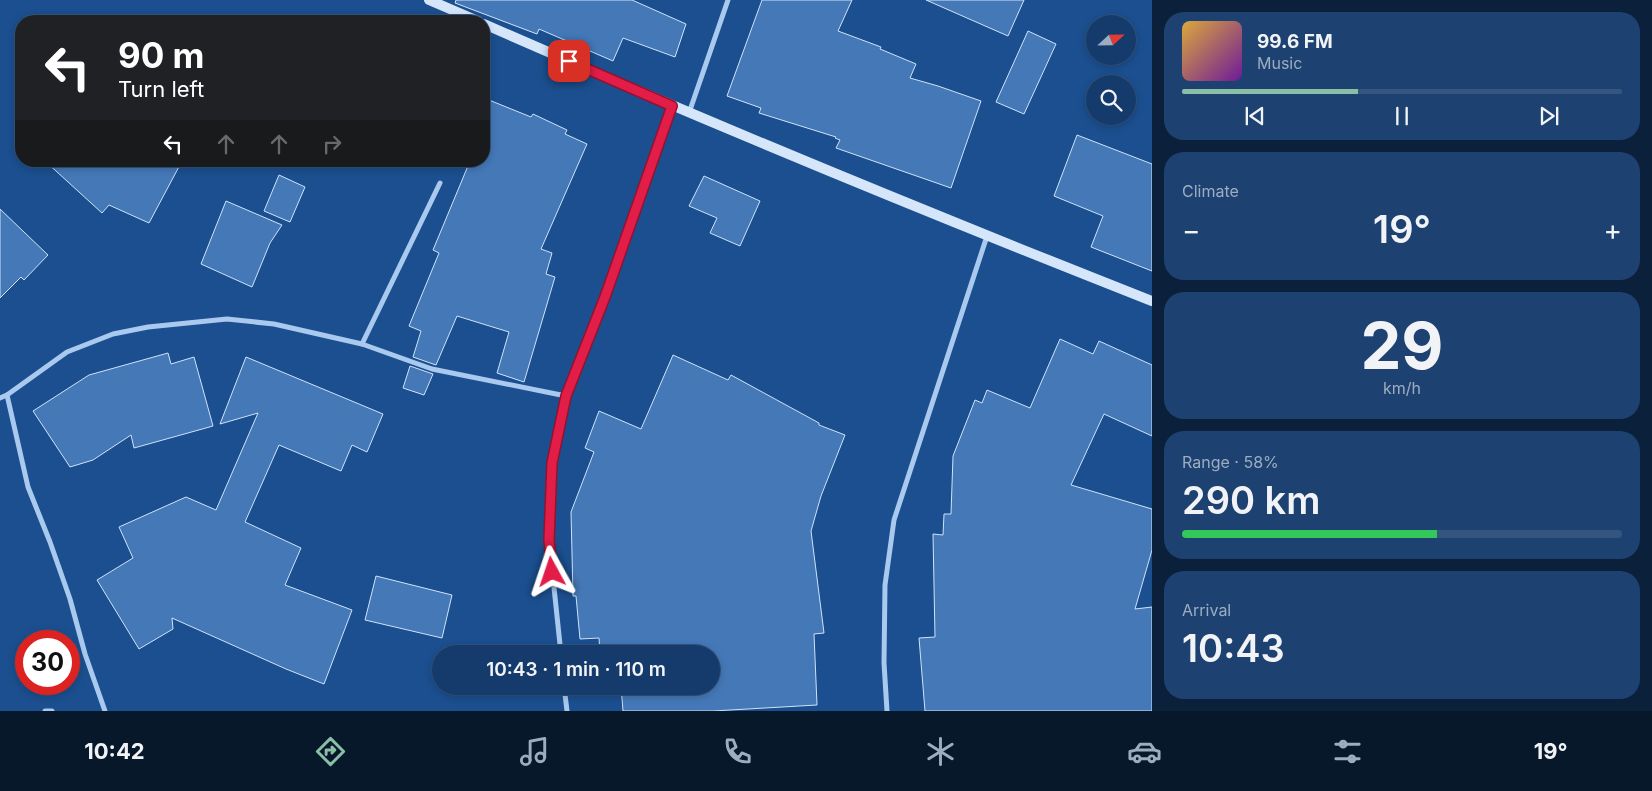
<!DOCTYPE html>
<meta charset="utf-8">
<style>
:root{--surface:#143b6b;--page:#1d4271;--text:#f1f3f6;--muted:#9dadc1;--line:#33557e;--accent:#8abfa5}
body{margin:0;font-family:Inter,sans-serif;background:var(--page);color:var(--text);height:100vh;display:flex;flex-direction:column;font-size:19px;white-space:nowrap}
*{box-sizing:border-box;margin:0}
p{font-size:16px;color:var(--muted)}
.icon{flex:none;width:28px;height:28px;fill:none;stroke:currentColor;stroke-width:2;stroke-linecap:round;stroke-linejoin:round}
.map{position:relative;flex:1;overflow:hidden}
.side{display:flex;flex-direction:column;gap:12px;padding:12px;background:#0b203b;width:500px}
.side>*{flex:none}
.top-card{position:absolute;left:15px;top:15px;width:475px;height:152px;border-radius:20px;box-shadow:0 2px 8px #0003,0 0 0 1px var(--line);background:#202124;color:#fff;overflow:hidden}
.needle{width:32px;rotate:68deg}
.fabs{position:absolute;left:1086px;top:15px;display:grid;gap:10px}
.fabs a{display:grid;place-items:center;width:50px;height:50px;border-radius:50%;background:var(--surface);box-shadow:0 2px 8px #0003,0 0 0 1px var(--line);font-size:25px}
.speed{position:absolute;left:15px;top:630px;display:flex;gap:10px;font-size:25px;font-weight:700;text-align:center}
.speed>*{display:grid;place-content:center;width:65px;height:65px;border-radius:50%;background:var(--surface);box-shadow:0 2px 8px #0003,0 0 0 1px var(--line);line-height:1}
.speed .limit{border:8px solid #d22;background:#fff;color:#111}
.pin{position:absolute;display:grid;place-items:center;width:42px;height:42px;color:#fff;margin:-21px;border-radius:10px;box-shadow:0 2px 8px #0006}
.me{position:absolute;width:55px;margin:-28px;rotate:355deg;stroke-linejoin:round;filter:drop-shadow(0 0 4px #0008)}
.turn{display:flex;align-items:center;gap:18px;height:105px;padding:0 20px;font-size:22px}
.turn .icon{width:65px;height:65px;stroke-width:2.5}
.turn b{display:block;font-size:35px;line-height:42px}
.lanes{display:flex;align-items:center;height:48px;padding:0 20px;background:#0003;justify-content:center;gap:25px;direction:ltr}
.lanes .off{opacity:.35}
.big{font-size:38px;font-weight:600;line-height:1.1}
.side .tile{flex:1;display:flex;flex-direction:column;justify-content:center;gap:8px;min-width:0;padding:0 18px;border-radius:20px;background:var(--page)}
.side .dial{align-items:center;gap:0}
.dial b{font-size:65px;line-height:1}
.song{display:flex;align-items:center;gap:15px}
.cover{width:60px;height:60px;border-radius:8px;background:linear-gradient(135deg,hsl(40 70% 55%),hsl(280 70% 35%))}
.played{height:5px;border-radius:2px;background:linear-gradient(90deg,var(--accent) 40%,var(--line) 40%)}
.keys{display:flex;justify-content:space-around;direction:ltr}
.heat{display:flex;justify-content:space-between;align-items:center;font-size:28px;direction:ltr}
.charge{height:8px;border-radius:4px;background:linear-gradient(90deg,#34c759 58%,var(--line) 0)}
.trip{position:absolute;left:432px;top:645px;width:288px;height:50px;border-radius:25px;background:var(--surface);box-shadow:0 2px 8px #0003,0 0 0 1px var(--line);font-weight:600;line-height:50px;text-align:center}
.dock{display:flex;height:80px;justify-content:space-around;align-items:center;background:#08182b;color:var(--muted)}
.dock .icon{width:35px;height:35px}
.dock .selected{color:var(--accent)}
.dock b{font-size:22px;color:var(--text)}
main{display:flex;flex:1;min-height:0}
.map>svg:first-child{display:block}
.building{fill:#4478b7;stroke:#cfe3fa}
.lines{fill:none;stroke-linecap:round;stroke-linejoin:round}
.minor{stroke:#a9c9ee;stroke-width:5}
.secondary{stroke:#d6e6fa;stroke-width:10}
.route-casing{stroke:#92132f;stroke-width:12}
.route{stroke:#e11d48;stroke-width:9}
</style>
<main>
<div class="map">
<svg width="1152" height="711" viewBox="0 0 1152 711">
<rect width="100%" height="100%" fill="#1b4f8f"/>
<g class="building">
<polygon points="456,0 632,0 686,24 675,57 623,38 613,61 539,29 537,34 455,3"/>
<polygon points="762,0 852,0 838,31 881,47 880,49 916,64 910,78 938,86 981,101 951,188 836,148 840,140 835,138 836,137 759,113 761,108 727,96"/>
<polygon points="926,0 1024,0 1008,36"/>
<polygon points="1028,31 1056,44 1024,114 996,102"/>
<polygon points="484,98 531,117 533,114 567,130 565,134 587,144 541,249 552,253 546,274 555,277 524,382 497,373 509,332 457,316 436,365 413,357 421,331 409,326 439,253 433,250 470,161 484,161"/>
<polygon points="1077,135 1152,164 1152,271 1091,247 1103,216 1054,196"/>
<polygon points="45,161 182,161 149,223 109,205 102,213"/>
<polygon points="279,175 305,187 290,222 264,211"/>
<polygon points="704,176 760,201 740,246 710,233 717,218 689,206"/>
<polygon points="226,201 282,225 270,243 252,287 201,264"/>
<polygon points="0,209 48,255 24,280 21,277 0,298"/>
<polygon points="1060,339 1093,354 1099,341 1152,365 1152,436 1104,414 1071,485 1152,509 1152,550 1135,609 1152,607 1152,711 925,711 919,638 935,637 933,534 943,535 944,514 951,514 953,456 975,400 982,403 987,390 1030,408"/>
<polygon points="168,353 171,364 194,357 213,426 134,448 131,435 93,460 70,467 33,411 89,375"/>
<polygon points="673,355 728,380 731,375 819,423 819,425 845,435 821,496 811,531 824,633 814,634 817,705 713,711 623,711 621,686 711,686 711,654 618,654 618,651 600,653 599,638 580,639 576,596 573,596 571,512 594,452 585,448 599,411 641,429"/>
<polygon points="246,357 383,414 367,452 352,445 341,471 279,445 245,522 301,548 285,585 352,610 324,684 286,669 172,618 173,629 139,649 97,580 133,558 119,527 186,497 216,510 258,413 220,424"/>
<polygon points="410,366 433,374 424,395 403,388"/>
<polygon points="376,576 452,595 442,638 365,620"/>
</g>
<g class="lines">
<g class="minor">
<polyline points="689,113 728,0"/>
<polyline points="362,344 440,183"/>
<polyline points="7,395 28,487 50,542 70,599 85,654 105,711"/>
<polyline points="0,398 7,395 67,352 113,334 148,327 227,319 274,324 362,344 432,369 566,396"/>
<polyline points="561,654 549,540 553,463 566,396 605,297 672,106"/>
<polyline points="564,686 567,711"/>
<polyline points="45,711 52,711"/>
<polyline points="887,711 884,663 885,585 894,520 987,236"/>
</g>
<g class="secondary">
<polyline points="429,0 478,21"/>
<path d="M484 24C705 121 928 213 1152 301"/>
</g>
</g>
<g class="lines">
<defs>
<polyline id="route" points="552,572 549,540 552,463 566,396 605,297 672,106 569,61"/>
</defs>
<use href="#route" class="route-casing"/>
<use href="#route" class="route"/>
</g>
</svg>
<div class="fabs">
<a><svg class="needle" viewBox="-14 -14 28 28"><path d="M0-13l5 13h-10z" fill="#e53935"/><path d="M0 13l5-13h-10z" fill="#9dadc1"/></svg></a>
<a><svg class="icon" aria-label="search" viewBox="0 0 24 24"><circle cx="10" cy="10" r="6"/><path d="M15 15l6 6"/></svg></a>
</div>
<div class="speed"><div class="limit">30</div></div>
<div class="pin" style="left:569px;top:61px;background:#d93025"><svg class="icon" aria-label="arrive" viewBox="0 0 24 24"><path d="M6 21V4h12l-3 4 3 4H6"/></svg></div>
<svg class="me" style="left:552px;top:572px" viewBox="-20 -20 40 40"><path d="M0-17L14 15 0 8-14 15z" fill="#e11d48" stroke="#fff" stroke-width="4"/></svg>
<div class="trip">10:43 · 1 min · 110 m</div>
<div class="top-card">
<div class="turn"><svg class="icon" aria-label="left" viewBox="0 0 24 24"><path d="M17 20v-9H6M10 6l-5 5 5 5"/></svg><div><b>90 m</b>Turn left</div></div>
<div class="lanes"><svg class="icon" aria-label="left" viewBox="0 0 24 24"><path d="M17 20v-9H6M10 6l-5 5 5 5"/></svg><svg class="icon off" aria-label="ahead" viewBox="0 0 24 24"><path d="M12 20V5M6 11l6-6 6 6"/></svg><svg class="icon off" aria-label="ahead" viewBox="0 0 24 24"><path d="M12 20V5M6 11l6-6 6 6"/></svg><svg class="icon off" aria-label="right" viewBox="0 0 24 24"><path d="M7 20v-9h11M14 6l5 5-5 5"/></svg></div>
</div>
</div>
<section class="side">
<div class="tile">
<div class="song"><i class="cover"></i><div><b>99.6 FM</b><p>Music</p></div></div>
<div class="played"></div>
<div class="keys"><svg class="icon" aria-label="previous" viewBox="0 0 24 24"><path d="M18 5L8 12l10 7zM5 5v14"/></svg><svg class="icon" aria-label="pause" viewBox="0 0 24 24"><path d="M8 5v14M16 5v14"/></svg><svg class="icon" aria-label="next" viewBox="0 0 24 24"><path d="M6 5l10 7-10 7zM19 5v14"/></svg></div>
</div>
<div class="tile"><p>Climate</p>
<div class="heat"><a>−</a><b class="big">19°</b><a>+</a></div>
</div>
<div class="tile dial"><b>29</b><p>km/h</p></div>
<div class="tile"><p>Range · 58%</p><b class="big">290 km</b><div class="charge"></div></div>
<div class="tile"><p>Arrival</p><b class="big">10:43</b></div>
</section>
</main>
<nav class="dock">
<b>10:42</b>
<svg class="icon selected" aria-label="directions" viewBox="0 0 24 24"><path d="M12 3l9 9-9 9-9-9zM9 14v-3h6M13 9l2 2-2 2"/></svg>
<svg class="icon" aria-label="music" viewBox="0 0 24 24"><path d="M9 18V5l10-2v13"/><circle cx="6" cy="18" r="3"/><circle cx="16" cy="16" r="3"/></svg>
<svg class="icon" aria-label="phone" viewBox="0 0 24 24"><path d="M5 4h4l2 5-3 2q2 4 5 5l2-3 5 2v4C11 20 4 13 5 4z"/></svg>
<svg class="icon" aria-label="climate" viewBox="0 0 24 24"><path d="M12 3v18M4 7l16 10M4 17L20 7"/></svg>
<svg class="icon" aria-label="car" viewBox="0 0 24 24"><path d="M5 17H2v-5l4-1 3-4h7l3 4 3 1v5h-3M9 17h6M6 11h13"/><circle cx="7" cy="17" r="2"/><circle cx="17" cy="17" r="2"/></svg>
<svg class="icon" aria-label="filters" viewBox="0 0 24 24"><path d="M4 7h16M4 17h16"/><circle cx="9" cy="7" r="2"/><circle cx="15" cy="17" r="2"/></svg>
<b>19°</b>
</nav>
